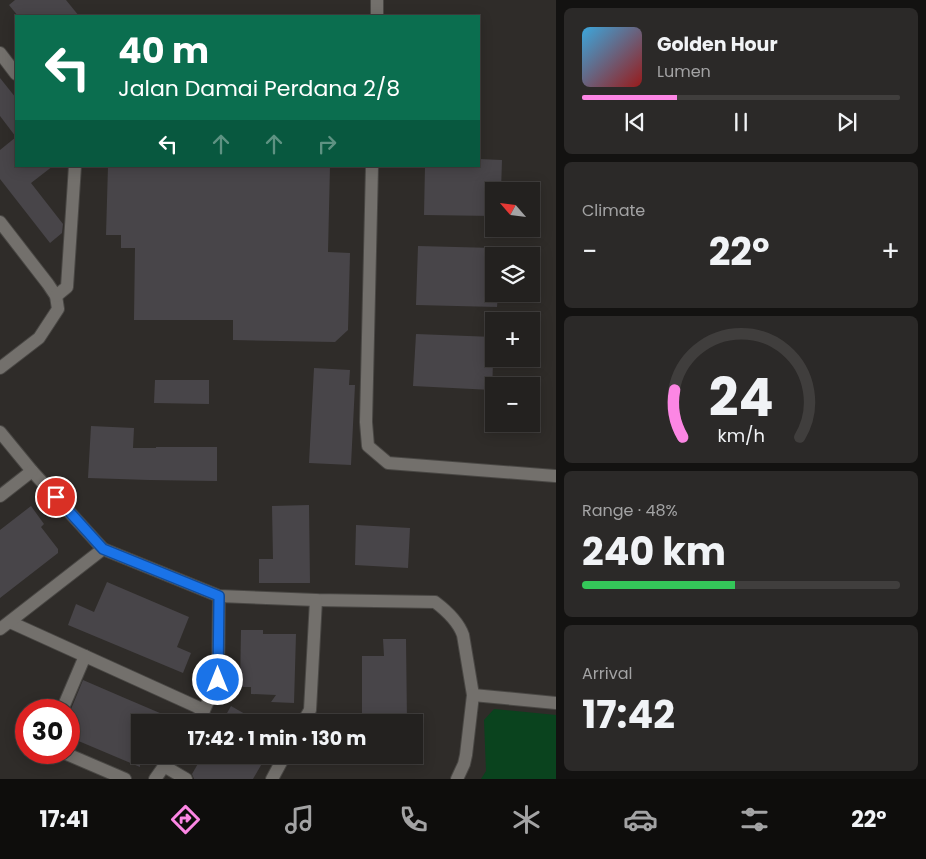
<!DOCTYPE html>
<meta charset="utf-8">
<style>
:root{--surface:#23211f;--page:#2b2928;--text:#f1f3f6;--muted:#a3a3a4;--line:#403e3d;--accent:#fc86e4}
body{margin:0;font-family:Poppins,sans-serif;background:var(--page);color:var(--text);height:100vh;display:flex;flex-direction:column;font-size:19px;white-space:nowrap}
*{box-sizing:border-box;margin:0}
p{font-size:16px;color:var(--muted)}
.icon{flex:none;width:28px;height:28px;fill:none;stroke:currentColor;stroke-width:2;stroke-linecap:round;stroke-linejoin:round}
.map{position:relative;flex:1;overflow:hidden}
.drawer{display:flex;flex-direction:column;gap:8px;padding:8px;background:#131211;width:370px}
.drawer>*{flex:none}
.top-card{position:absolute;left:15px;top:15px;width:465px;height:152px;border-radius:0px;box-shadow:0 2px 12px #0003,0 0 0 1px var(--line);background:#0b6e4f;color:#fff;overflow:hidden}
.needle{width:32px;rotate:298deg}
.tools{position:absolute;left:485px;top:182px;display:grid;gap:10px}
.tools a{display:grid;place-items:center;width:55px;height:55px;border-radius:0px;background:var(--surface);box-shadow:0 2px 12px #0003,0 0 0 1px var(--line);font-size:25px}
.speed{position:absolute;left:15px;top:699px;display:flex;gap:10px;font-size:25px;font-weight:700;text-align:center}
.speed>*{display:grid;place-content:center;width:65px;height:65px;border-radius:50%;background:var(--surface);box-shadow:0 2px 12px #0003,0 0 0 1px var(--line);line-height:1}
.speed .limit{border:8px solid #d22;background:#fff;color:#111}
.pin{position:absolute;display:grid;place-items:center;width:42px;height:42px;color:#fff;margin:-21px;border:2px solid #fff;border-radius:50%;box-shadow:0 1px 5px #0007}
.me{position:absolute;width:55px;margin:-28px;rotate:0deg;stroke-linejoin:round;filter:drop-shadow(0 0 4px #0008)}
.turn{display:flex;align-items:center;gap:18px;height:105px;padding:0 20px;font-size:22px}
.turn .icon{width:65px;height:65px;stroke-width:2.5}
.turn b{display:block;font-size:35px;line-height:42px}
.lanes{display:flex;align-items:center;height:48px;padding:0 20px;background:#0003;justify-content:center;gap:25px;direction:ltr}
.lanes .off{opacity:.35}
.big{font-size:38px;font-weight:700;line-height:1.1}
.drawer .tile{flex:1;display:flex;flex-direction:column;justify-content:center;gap:8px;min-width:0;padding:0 18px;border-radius:8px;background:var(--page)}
.drawer .dial{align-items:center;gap:0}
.dial svg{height:130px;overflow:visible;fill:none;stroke:var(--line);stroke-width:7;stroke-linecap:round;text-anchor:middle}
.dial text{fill:var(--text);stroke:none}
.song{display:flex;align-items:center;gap:15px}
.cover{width:60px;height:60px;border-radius:8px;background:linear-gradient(135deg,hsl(200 70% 55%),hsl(0 70% 35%))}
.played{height:5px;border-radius:2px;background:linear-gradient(90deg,var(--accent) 30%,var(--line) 30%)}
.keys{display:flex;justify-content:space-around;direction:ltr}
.heat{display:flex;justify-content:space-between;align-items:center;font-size:28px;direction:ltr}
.charge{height:8px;border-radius:4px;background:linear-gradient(90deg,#34c759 48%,var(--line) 0)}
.trip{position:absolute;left:131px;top:714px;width:292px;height:50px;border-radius:0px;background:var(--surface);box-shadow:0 2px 12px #0003,0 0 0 1px var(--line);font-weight:700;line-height:50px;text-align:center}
.tab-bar{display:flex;height:80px;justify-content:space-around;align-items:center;background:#0e0d0c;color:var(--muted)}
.tab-bar .icon{width:35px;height:35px}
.tab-bar .active{color:var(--accent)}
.tab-bar b{font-size:22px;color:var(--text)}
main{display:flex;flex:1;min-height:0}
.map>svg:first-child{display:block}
.green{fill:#0a431e}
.building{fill:#484549}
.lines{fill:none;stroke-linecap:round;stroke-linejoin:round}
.street-casing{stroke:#494744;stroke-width:14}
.street{stroke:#73706c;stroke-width:12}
.route-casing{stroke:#114b97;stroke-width:12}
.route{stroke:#1a73e8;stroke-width:9}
</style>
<main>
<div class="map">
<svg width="556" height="779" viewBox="0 0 556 779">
<rect width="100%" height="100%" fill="#2f2c29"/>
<polygon class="green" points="494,709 556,715 556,779 481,779 486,771 484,720"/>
<g class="building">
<polygon points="15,0 66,0 79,16 18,16 9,5"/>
<polygon points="0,78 16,98 16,166 53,166 31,183 63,224 62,233 50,243 0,179 0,150 16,137 0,116"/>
<polygon points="479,159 502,160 501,191 494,191 494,216 424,215 425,166 479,166"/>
<polygon points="108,166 330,166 328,252 350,253 348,330 335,342 233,340 233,320 134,320 135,248 121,248 121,235 106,235"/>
<polygon points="418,246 494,248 494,294 498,294 497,307 416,305"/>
<polygon points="416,334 494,337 492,390 413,386"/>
<polygon points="314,368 350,370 349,385 355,385 351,465 309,463"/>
<polygon points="155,380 209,380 209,404 154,403"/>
<polygon points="91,426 134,428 133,448 156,448 156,447 217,447 217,481 149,480 88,478"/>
<polygon points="309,505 310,583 259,583 259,559 273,559 272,506"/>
<polygon points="31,506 44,524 41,527 58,549 58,553 0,598 0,530"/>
<polygon points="356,525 410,528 408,568 355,565"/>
<polygon points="107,582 189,617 177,647 191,653 183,673 68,625 76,604 94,612"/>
<polygon points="241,630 263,630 263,634 296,634 294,703 271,702 276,695 251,694 251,687 240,687"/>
<polygon points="383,639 406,639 407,722 362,722 362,656 384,656"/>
<polygon points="83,680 127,699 181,722 140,722 140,767 69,737 69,714"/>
<polygon points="231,706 259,722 222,722"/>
<polygon points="203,755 267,755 253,779 194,779 192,774"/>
</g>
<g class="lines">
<defs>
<g id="street">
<polyline points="377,16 377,0"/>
<polyline points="0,53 16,74"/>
<polyline points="372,166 366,422 368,446 388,463 555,476"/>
<polyline points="0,222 48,284 56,296 58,309 39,338 0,368"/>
<polyline points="56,296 67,287 75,166"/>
<path d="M0 432 32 471 103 549 219 596 316 600 435 602C447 611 458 621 463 635L473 695 466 755 464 764 457 779"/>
<polyline points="0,496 32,471"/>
<polyline points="10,622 204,710"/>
<polyline points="0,629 103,549"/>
<polyline points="473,695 556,703"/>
<polyline points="62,710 85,656"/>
<polyline points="195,722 204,710 218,680 219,596"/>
<polyline points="303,722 310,710 316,600"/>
<polyline points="62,752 125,779"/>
<polyline points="164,766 186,779"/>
<polyline points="155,779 172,755"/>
<polyline points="272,779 285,755"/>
</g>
</defs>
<use href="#street" class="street-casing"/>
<use href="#street" class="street"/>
</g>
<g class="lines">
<defs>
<polyline id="route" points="56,497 103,549 219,596 218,680"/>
</defs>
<use href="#route" class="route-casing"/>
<use href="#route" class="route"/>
</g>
</svg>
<div class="tools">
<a><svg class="needle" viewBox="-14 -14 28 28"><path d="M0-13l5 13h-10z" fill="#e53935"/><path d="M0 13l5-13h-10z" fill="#a3a3a4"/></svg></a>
<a><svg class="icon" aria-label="layers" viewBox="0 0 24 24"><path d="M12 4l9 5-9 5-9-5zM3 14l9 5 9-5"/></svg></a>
<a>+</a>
<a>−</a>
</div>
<div class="speed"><div class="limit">30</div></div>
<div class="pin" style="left:56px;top:497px;background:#d93025"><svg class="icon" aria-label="arrive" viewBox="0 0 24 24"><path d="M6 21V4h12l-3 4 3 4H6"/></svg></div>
<svg class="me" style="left:218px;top:680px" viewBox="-20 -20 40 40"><circle r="17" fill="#1a73e8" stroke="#fff" stroke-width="3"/><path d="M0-11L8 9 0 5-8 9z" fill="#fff"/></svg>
<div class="trip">17:42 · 1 min · 130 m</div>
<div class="top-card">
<div class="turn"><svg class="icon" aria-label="left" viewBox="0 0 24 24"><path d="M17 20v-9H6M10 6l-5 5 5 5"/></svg><div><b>40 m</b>Jalan Damai Perdana 2/8</div></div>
<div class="lanes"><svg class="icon" aria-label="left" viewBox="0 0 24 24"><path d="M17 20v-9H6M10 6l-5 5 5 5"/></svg><svg class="icon off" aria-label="ahead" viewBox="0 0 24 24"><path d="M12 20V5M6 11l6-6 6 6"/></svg><svg class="icon off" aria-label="ahead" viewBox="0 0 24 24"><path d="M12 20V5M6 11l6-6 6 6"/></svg><svg class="icon off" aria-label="right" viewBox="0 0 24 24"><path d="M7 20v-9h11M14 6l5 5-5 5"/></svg></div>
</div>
</div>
<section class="drawer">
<div class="tile">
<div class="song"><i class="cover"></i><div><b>Golden Hour</b><p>Lumen</p></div></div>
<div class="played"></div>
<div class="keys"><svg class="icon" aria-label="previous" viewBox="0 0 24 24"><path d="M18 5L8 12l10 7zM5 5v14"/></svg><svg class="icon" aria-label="pause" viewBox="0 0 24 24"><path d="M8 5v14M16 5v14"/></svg><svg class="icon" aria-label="next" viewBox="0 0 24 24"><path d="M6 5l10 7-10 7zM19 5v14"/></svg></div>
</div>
<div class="tile"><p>Climate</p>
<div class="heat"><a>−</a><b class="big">22°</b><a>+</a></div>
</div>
<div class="tile dial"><svg viewBox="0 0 100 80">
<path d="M14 69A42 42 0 1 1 86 69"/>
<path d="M14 69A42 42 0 0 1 9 40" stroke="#fc86e4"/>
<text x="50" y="56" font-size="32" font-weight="700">24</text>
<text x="50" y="72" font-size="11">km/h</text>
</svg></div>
<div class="tile"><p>Range · 48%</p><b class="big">240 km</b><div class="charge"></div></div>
<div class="tile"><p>Arrival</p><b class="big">17:42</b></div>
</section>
</main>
<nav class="tab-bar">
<b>17:41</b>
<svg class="icon active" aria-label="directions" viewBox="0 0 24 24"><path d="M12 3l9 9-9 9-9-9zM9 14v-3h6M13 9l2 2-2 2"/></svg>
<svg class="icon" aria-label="music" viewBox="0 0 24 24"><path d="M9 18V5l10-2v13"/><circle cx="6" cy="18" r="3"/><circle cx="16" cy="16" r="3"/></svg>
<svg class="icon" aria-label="phone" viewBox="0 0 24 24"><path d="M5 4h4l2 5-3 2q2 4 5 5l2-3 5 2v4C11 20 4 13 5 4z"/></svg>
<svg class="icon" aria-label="climate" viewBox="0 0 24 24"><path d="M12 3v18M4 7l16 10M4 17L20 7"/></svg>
<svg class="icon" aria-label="car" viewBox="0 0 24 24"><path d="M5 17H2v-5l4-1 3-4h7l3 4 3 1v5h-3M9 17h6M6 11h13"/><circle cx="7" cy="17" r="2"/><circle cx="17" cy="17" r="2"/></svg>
<svg class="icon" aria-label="filters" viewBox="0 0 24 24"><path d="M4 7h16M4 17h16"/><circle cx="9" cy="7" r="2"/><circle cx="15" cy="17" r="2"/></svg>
<b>22°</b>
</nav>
